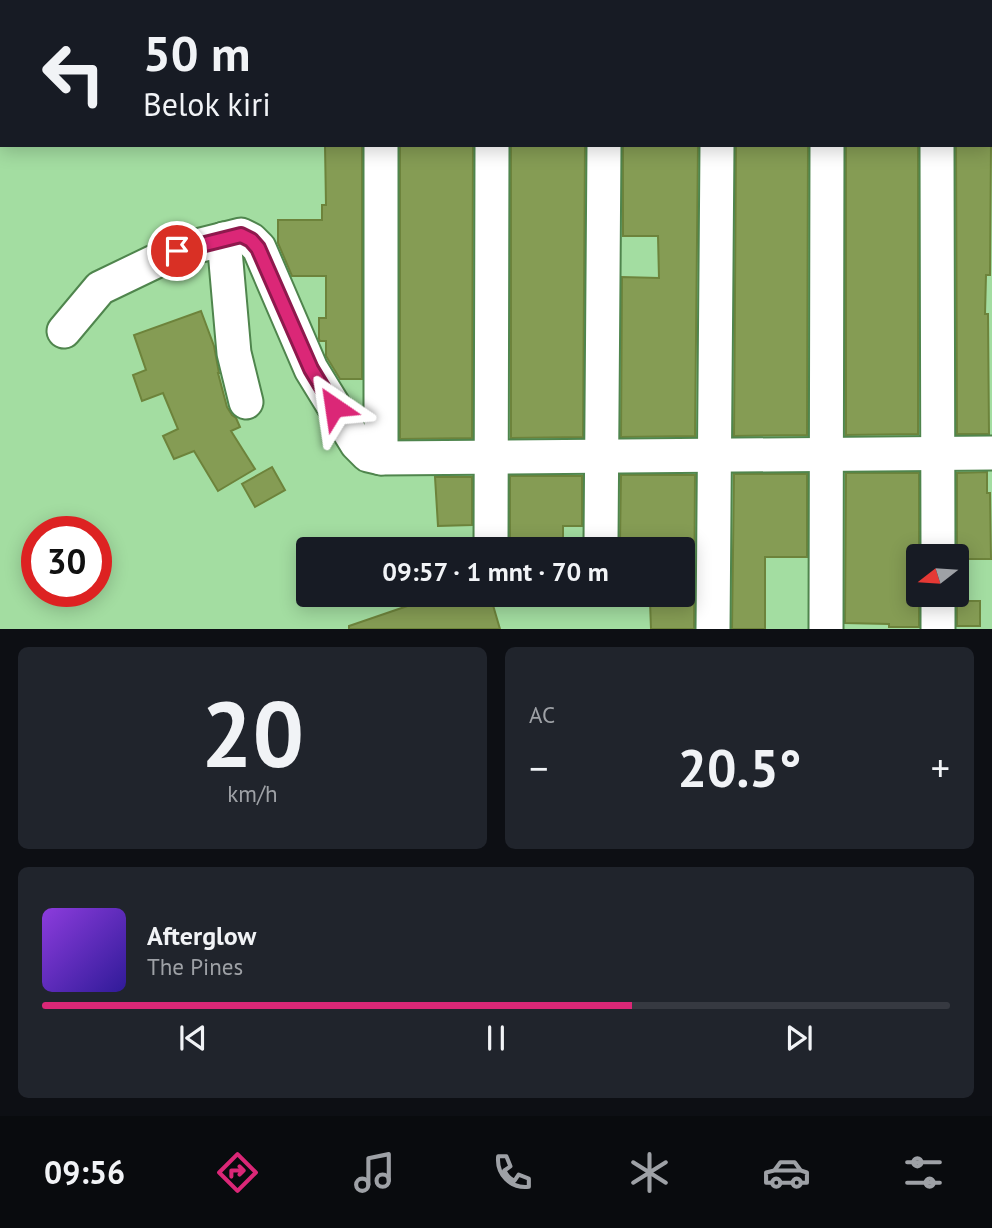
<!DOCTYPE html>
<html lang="id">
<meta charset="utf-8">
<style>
:root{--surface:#171b24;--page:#20242c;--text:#f1f3f6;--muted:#9ea1a6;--line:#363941;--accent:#db2777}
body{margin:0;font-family:"PT Sans",sans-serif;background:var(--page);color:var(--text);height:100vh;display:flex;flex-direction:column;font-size:26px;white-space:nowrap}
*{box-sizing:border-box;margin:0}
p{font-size:23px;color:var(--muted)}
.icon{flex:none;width:38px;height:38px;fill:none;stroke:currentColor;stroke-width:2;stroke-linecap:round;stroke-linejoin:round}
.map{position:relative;height:629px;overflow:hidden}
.side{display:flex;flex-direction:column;gap:18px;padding:18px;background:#0d0f14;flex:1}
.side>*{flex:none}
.top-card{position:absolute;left:0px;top:0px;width:992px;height:147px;box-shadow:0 4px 18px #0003;background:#171b24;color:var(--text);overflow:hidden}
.needle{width:46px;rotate:253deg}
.fabs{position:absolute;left:906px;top:544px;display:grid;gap:14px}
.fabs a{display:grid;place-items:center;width:63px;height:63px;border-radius:7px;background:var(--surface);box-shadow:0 4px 18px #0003;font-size:35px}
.speed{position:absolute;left:21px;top:516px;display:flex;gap:14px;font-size:35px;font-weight:700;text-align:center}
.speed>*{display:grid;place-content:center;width:91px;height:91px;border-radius:50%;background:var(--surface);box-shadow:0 4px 18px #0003;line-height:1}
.speed .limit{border:10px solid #d22;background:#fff;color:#111}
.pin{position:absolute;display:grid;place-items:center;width:60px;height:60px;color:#fff;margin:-30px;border:4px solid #fff;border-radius:50%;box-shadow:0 2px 7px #0007}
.me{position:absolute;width:77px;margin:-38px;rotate:328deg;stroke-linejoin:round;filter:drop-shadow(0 0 5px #0008)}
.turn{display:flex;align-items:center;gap:24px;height:147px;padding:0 28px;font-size:32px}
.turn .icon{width:91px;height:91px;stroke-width:2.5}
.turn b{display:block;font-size:49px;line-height:60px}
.big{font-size:52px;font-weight:700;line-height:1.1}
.side .card{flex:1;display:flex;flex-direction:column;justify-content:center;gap:10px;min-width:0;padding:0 24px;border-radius:10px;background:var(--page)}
.side .dial{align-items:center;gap:0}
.dial b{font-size:91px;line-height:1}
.song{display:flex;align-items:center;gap:21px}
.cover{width:84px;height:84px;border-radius:10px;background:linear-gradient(135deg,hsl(270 70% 55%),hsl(250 70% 35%))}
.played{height:7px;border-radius:4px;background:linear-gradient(90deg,var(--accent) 65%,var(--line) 65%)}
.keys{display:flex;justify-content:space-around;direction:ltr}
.heat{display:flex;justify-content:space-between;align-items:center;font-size:38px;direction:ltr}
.side .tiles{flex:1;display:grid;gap:18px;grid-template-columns:1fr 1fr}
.card:last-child{grid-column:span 2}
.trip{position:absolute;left:296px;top:537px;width:399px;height:70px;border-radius:7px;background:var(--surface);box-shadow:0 4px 18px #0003;font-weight:700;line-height:70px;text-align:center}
.dock{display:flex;height:112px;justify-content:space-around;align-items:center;background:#090b0e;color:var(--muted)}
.dock .icon{width:49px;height:49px}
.dock .current{color:var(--accent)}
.dock b{font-size:32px;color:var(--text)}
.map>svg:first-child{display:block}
.building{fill:#859c54;stroke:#6d833b;stroke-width:2}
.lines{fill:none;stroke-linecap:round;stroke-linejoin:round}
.minor-casing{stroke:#4f854d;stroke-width:37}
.minor{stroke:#fff;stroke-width:33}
.route-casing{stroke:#8e194d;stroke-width:18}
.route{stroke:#db2777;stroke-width:12}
</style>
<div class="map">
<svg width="992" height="630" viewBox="0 0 992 630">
<rect width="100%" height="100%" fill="#a3dda1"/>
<g class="building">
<polygon points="325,145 362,145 362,379 340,379 326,356 326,341 320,341 319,339 319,318 326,318 326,276 292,276 278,243 278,220 322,220 322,205 326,205"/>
<polygon points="400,145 473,145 472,438 400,439"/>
<polygon points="511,145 585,145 583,437 511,438"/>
<polygon points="623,145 698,145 695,436 621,437 622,277 659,278 658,236 623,236"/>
<polygon points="736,145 808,145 807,435 734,436"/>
<polygon points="846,145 918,145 918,434 846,435"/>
<polygon points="956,145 991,145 990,275 986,275 985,314 988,314 989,434 957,434"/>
<polygon points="201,311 214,346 219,373 218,373 227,407 232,415 236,418 240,427 231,431 255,469 218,491 194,451 174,459 163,436 178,429 163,393 142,401 133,375 146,370 134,335"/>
<polygon points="272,467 285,490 255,507 242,484"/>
<polygon points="987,472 987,493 990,493 991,559 957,559 957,473"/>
<polygon points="846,473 919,473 919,627 889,627 889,624 845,623"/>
<polygon points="734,474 807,474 807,557 765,557 765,629 732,629"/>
<polygon points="621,475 695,475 694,629 651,629 650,601 682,601 682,550 618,550 620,542"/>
<polygon points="510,476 582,476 582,526 563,526 563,545 537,545 537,550 510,550"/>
<polygon points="435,477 472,477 472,525 438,526"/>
<polygon points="433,595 490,595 500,629 349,629 349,626 422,601 421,600"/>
<rect x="957" y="601" width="23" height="25"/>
</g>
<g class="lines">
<defs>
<g id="minor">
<polyline points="491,0 491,2"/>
<polyline points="936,0 936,2"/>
<polyline points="605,2 605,0"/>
<polyline points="717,2 717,0"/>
<polyline points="827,2 827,0"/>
<polyline points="990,123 992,123"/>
<polyline points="937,145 938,556"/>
<polyline points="224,239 234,353 246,402"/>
<polyline points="64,331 100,288 177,251 241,235 251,240 259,248 311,369 357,444 368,455 381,458 992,453"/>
<polyline points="381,458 381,145"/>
<polyline points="601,542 604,145"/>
<polyline points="491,550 492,145"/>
<polyline points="713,630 717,145"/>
<polyline points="826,630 827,145"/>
<polyline points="938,630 938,595"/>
</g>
</defs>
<use href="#minor" class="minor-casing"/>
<use href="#minor" class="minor"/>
</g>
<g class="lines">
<defs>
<polyline id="route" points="177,251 241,235 251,240 258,248 311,369 334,407"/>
</defs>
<use href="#route" class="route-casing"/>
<use href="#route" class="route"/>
</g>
</svg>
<div class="fabs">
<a><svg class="needle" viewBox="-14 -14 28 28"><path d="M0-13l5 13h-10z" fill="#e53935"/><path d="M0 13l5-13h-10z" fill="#9ea1a6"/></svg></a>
</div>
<div class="speed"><div class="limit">30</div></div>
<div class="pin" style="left:177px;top:251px;background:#d93025"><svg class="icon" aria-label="arrive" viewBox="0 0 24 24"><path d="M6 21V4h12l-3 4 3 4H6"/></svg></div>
<svg class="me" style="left:334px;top:407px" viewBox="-20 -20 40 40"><path d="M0-17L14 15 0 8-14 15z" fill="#db2777" stroke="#fff" stroke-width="4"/></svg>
<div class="trip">09:57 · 1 mnt · 70 m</div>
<div class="top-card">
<div class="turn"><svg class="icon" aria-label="left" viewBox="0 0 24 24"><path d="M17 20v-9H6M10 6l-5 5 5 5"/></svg><div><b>50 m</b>Belok kiri</div></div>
</div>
</div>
<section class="side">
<div class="tiles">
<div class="card dial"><b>20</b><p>km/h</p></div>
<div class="card"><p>AC</p>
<div class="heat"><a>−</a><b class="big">20.5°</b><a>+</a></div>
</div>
<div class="card">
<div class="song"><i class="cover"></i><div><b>Afterglow</b><p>The Pines</p></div></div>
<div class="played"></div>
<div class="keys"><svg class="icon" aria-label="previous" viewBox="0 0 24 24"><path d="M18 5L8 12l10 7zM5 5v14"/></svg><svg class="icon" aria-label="pause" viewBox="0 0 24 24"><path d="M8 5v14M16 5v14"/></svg><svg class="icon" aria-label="next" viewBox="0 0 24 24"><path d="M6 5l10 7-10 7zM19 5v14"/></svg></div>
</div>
</div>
</section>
<nav class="dock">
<b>09:56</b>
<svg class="icon current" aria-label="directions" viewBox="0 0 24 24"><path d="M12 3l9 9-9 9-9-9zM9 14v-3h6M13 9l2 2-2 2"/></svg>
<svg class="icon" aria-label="music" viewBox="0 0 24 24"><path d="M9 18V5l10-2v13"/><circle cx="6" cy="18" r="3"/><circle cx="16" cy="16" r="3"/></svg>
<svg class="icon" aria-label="phone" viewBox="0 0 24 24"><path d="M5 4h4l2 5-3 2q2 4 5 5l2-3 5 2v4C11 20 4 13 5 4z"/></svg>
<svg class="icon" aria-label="climate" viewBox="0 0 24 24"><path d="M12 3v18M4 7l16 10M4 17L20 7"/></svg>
<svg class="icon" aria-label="car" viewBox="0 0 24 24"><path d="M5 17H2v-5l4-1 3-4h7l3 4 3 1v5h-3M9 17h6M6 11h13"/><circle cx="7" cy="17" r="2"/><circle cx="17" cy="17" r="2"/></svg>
<svg class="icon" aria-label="filters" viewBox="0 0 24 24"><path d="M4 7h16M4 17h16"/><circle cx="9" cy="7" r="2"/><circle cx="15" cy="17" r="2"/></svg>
</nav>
